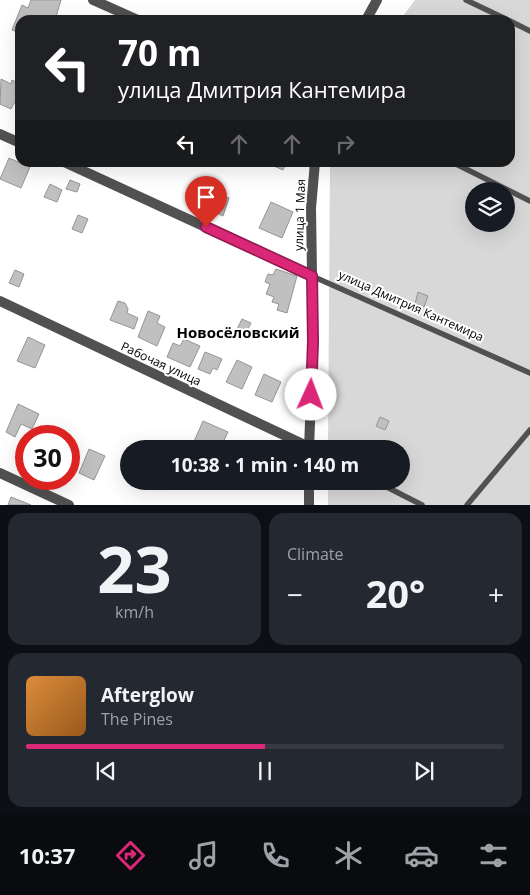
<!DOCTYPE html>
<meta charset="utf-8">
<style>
:root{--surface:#171b24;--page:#242831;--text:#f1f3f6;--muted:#9ea1a6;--line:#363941;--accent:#db2777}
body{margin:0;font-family:"Open Sans",sans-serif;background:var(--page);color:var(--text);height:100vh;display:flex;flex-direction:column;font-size:19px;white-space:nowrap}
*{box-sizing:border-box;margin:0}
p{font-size:16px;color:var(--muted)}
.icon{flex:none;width:28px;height:28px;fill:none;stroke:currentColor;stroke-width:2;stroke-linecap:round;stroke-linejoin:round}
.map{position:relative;height:505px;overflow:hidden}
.sheet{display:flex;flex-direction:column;gap:8px;padding:8px;background:#0d0f14;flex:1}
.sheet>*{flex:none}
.top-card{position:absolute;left:15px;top:15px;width:500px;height:152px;border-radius:15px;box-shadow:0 5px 20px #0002;background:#202124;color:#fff;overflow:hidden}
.fabs{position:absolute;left:465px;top:182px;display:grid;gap:10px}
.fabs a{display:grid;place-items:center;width:50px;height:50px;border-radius:50%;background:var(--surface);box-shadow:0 5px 20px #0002;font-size:25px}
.speed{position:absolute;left:15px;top:425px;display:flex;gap:10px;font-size:25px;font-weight:700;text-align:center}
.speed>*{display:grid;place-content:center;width:65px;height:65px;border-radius:50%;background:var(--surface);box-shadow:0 5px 20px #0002;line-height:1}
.speed .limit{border:8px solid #d22;background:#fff;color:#111}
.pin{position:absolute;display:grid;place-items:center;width:42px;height:42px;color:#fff;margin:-51px -21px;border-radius:50% 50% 50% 0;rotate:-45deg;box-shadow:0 0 5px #0007}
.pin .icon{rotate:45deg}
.me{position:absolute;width:55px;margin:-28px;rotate:2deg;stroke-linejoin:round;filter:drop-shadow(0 0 4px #0008)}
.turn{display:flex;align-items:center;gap:18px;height:105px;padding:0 20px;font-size:22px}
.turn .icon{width:65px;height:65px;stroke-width:2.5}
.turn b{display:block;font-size:35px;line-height:42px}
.lanes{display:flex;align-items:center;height:48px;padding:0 20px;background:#0003;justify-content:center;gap:25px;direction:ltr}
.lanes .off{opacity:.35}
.big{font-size:38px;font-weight:700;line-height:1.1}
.sheet .tile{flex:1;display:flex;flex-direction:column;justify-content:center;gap:8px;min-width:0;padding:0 18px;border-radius:15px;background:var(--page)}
.sheet .dial{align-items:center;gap:0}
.dial b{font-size:65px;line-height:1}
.song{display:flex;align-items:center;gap:15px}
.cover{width:60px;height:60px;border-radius:8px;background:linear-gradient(135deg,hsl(30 70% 55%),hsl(30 70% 35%))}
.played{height:5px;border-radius:2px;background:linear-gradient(90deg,var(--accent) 50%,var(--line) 50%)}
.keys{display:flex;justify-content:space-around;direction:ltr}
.heat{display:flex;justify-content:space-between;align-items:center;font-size:28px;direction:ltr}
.sheet .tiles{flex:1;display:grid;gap:8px;grid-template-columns:1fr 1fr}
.tile:last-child{grid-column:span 2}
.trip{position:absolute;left:120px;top:440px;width:290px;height:50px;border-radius:25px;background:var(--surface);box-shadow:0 5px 20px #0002;font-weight:700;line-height:50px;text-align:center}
.tab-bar{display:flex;height:80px;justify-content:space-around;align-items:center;background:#090b0e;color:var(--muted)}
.tab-bar .icon{width:35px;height:35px}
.tab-bar .active{color:var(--accent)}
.tab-bar b{font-size:22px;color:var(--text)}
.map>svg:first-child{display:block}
.green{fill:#d8d8d8;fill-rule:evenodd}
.building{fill:#c0c0c0;stroke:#959595}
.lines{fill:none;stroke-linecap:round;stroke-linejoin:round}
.service{stroke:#515151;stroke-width:5.5}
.minor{stroke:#515151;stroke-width:10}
.route-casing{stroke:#8e194d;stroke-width:12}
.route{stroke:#db2777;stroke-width:9}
.labels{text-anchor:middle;stroke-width:4;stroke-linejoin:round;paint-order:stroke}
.street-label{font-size:12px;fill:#000;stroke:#fff}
.quarter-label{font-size:15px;font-weight:bold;fill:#000;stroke:#fff}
</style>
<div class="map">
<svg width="530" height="505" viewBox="0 0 530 505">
<rect width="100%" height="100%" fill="#fff"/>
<path class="green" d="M415 0H530V505H328V481H401V449H328L330 163 510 162V20H400ZM474 191H506V224H474Z"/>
<g class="building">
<polygon points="31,0 61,0 55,20 20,20 20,33 12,30 22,5 28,8"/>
<polygon points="1,79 11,84 12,80 20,84 20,92 11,109 0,104"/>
<polygon points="9,158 30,167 21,188 0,179"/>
<polygon points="265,162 291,162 290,165 286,163 283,170"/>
<polygon points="70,180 80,184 77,192 66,189"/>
<polygon points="50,184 62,190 57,202 44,197"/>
<polygon points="221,195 229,198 223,216 215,212"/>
<polygon points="197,200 208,205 205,211 194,207"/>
<polygon points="271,202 293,212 282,238 259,228"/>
<polygon points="78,215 88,219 82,233 72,229"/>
<polygon points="276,269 297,276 287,313 277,310 279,304 272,302 274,297 266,294 270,284 265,282 268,274 273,275"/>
<polygon points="15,270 24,274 19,287 9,283"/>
<polygon points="418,292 428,296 424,307 415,304"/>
<polygon points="118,301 125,303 128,309 127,313 138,318 134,329 110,320"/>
<polygon points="148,311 160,316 157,323 165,327 157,346 138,337"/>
<polygon points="242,319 251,323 244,337 235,333"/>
<polygon points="28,337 45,345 35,368 17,361"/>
<polygon points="184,339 200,346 190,367 167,357 173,343 180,346"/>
<polygon points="205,352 222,359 217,370 213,368 210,374 198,369"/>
<polygon points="237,360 252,367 242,389 226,382"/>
<polygon points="264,374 281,382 272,402 255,395"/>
<polygon points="18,404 39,414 32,429 21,424 15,437 6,432"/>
<polygon points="380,417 389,421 385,430 376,426"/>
<polygon points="203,421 228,432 220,449 198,449 192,446"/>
<polygon points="89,449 105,456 94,480 79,473"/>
<polygon points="11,497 31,505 8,505"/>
</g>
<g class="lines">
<g class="service">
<polyline points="466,0 508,20"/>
<polyline points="510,21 530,31"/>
<polyline points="452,162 530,201"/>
<polyline points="312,276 530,373"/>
<polyline points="375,481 422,505"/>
<polyline points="467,505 530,430"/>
</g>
<g class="minor">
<polyline points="93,0 138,20"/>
<polyline points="366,20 377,0"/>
<polyline points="0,134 20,143"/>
<polyline points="64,162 312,276"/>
<polyline points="0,301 309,447"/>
<polyline points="309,449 313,342 311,208 315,162"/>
<polyline points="0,473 69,505"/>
<polyline points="309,481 309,505"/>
</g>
</g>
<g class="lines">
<defs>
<polyline id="route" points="206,227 312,276 313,342 311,395"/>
</defs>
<use href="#route" class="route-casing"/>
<use href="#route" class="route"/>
</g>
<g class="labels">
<g class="street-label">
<text transform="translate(300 215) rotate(-88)" y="4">улица 1 Мая</text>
<text transform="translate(411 306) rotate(24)" y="4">улица Дмитрия Кантемира</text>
<text transform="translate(161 364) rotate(25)" y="4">Рабочая улица</text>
</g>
<g class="quarter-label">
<text x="238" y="338">Новосёловский</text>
</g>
</g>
</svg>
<div class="fabs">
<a><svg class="icon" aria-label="layers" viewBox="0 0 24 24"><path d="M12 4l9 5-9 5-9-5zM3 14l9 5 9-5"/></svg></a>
</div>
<div class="speed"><div class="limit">30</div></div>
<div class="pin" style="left:206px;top:227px;background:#d93025"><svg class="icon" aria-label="arrive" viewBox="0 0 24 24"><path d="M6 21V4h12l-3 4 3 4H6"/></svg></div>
<svg class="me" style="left:311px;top:395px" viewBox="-20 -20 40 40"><circle r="19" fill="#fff"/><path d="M0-13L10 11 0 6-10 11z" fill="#db2777"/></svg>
<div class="trip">10:38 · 1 min · 140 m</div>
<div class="top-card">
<div class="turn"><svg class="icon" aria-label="left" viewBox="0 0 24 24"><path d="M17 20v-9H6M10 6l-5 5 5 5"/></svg><div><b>70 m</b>улица Дмитрия Кантемира</div></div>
<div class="lanes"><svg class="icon" aria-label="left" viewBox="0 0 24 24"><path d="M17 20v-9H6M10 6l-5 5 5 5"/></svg><svg class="icon off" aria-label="ahead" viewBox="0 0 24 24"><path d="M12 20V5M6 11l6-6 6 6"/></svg><svg class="icon off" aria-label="ahead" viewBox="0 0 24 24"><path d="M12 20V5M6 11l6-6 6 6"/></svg><svg class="icon off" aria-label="right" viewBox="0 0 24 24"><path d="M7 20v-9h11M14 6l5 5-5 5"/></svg></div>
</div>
</div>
<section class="sheet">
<div class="tiles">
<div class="tile dial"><b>23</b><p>km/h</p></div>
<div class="tile"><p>Climate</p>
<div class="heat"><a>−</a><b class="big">20°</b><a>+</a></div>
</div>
<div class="tile">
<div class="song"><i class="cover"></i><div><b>Afterglow</b><p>The Pines</p></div></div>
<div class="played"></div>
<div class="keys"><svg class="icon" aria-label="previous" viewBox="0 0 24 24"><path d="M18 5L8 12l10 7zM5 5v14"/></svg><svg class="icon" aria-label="pause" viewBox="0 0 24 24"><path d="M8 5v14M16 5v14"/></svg><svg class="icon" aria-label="next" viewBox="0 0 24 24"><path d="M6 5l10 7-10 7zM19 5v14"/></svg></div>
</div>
</div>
</section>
<nav class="tab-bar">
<b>10:37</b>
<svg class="icon active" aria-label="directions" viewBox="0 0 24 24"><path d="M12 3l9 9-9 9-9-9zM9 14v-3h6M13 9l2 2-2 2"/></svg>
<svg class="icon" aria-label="music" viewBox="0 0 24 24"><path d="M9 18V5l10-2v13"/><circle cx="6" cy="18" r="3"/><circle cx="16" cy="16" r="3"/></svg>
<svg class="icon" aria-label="phone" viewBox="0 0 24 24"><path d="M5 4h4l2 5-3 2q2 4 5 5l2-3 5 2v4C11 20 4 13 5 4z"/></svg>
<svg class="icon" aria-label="climate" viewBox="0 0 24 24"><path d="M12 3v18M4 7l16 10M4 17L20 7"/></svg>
<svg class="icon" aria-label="car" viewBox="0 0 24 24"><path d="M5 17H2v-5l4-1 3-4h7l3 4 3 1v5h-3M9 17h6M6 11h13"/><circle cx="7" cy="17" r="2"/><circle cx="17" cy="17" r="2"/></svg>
<svg class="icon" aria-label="filters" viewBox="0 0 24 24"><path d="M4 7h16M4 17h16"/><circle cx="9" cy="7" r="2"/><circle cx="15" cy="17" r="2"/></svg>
</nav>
